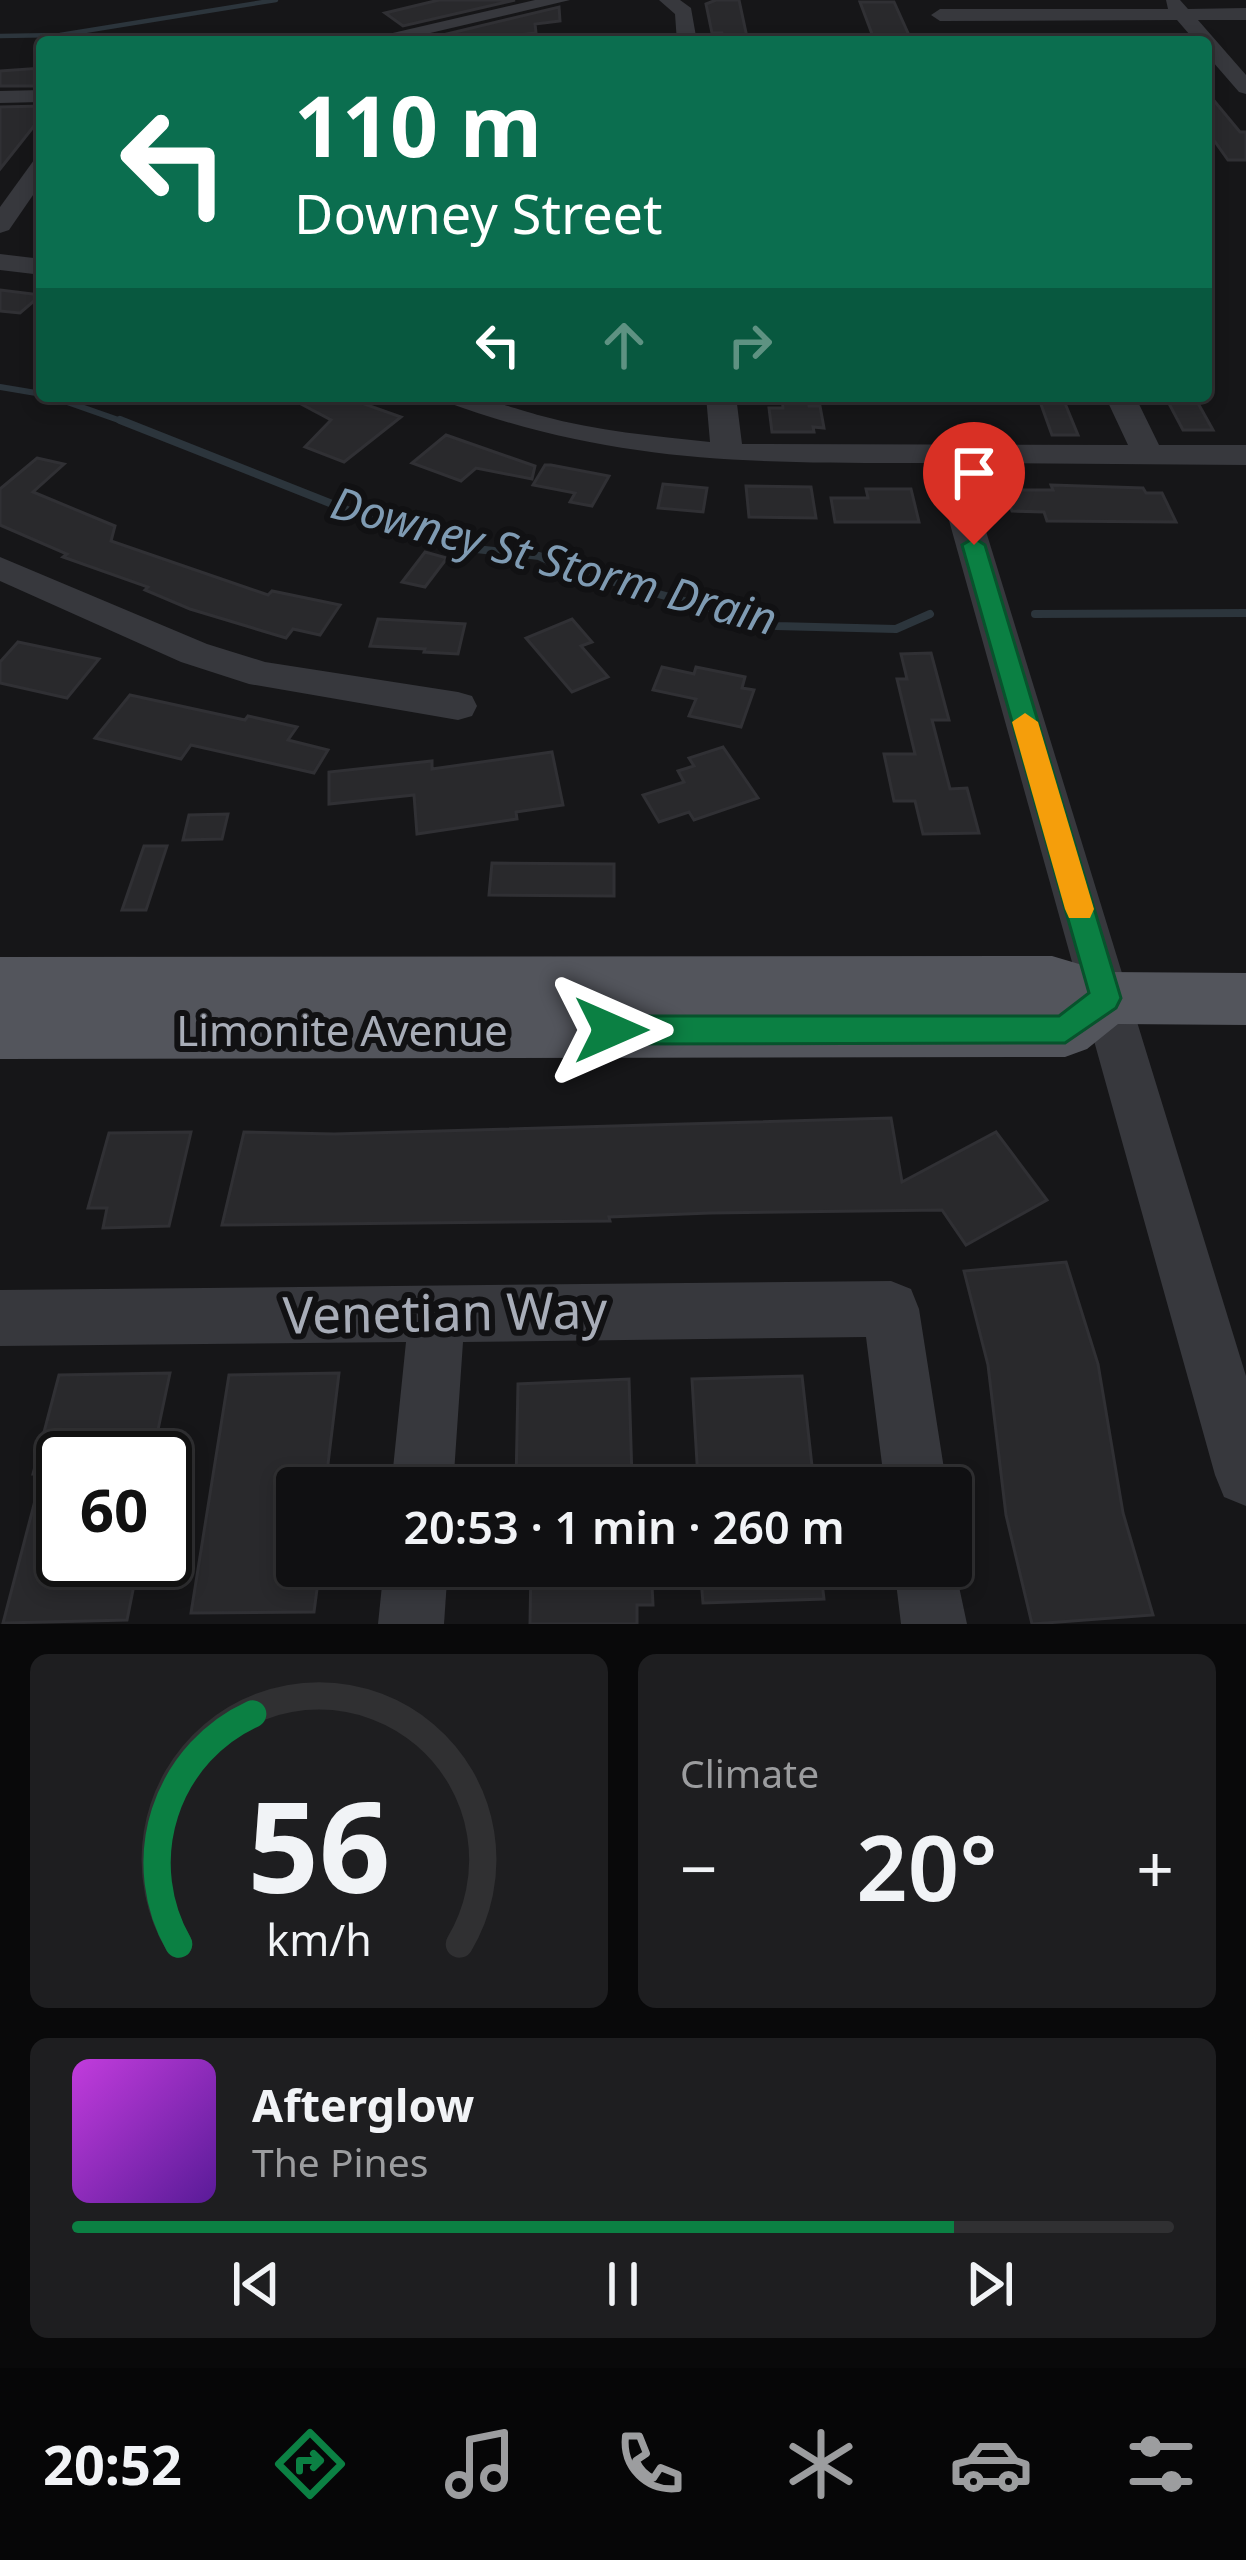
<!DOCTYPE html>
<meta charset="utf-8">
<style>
:root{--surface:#101012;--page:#1e1e20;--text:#f1f3f6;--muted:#9c9d9f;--line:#303032;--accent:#0b8043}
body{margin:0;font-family:"Noto Sans",sans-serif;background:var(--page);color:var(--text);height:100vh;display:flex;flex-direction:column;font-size:45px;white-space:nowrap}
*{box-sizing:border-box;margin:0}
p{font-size:39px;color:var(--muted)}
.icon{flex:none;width:66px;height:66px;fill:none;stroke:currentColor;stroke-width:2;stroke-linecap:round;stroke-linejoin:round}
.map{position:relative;height:1624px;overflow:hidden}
.details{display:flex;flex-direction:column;gap:30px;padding:30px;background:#09090a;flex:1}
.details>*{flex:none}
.guide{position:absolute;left:36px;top:36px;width:1176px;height:366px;border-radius:12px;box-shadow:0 6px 18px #0003,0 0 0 3px var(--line);background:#0b6e4f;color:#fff;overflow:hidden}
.speed{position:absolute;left:36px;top:1431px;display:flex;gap:24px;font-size:60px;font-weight:700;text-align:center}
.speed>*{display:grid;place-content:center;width:156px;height:156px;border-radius:50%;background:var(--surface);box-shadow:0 6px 18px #0003,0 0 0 3px var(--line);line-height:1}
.speed .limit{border:6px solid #111;border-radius:18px;background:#fff;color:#111}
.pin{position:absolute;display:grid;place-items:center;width:102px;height:102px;color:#fff;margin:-123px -51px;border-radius:50% 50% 50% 0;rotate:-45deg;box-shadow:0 0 12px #0007}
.pin .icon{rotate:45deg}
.me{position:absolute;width:132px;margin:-66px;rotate:90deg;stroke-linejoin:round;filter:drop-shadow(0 0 9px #0008)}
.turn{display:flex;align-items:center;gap:42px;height:252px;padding:0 60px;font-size:54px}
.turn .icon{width:156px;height:156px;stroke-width:2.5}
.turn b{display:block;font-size:84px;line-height:102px}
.lanes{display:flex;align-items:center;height:114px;padding:0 60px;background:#0003;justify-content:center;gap:60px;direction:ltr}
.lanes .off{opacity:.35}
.big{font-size:90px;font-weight:600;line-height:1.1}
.details .tile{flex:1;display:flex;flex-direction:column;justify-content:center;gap:18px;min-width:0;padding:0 42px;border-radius:18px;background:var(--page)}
.details .dial{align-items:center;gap:0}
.dial svg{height:312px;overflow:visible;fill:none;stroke:var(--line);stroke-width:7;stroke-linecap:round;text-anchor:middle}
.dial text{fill:var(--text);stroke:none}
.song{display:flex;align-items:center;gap:36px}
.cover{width:144px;height:144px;border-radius:18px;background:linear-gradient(135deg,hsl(290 70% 55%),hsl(270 70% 35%))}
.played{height:12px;border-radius:6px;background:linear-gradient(90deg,var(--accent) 80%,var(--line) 80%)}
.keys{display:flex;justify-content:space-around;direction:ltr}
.heat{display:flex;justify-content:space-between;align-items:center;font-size:66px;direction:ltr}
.details .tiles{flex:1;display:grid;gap:30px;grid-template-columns:1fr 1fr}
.tile:last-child{grid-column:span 2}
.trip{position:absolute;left:276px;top:1467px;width:696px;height:120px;border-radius:12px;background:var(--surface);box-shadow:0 6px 18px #0003,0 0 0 3px var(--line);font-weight:600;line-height:120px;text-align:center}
.dock{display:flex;height:192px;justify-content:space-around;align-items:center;background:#060607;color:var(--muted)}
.dock .icon{width:84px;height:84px}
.dock .active{color:var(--accent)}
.dock b{font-size:54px;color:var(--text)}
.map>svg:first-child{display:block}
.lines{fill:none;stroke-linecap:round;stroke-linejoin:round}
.stream-far2{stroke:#2c353c;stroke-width:4.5}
.stream-far1{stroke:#2c353c;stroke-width:6}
.stream{stroke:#2c353c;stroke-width:8}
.building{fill:#29292c;stroke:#303034;stroke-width:3}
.minor{fill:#37383d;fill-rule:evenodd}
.major{fill:#53555c;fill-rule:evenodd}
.route{fill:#0b8043;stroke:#07532c;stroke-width:3}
.slow{fill:#f59e0b}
.labels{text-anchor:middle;stroke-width:12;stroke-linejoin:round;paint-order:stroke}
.street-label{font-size:42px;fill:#a8adb8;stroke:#111113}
.water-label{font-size:45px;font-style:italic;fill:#7f9bb3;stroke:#111113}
.near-street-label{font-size:51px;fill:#a8adb8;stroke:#111113}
</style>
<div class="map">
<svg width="1246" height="1624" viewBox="0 0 1246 1624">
<rect width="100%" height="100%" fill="#161618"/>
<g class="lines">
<polyline class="stream-far2" points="0,36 60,35 276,0"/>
<g class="stream-far1">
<polyline points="0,387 42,394"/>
<polyline points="50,396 127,423"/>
</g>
<g class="stream">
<polyline points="120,420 398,530 476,549 539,556 570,570 776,626 896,629 930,614"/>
<polyline points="1035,614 1246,613"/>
</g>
</g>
<g class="building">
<polygon points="439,0 515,0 403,26 385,13"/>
<polygon points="716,0 739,0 748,42 724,42 722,33 712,33 706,4"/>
<polygon points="860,2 894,2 912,42 875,42"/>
<polygon points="559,7 560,21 535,24 536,33 500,37 501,42 422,40"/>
<polygon points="42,68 42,86 0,86 0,71"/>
<polygon points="1206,91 1240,132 1246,132 1246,160 1228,160 1206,129"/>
<polygon points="42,106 42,116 0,169 0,107"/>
<polygon points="0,290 41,295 20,313 0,311"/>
<polygon points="286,396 342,396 401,417 344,462 305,447 331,420"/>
<polygon points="782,396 808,396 809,406 820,406 824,428 813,427 814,432 772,432 769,408 783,408"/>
<polygon points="1038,396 1062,396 1078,435 1052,435"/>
<polygon points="1165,396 1194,396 1213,430 1183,430"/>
<polygon points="446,435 535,466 532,479 476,468 461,481 412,463"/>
<polygon points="37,458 64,464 33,492 115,526 111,541 268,595 272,591 340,605 320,635 293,629 286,638 190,609 145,590 148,587 63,557 67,554 0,525 0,489"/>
<polygon points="545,465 551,465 609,476 592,506 570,502 575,493 533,485"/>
<polygon points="663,484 707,488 703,512 658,508"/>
<polygon points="1051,485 1143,488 1146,493 1162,493 1176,522 1047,521 1044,512 1012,511 1005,490 1053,490"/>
<polygon points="746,486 811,487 816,518 749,517"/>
<polygon points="866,489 911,489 919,522 835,522 831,498 868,498"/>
<polygon points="425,552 447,558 425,587 402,582"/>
<polygon points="378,619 465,624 458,654 424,652 425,649 370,646"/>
<polygon points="572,619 592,642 581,646 608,677 572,692 526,638"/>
<polygon points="18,642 99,659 67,698 0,683 0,662"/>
<polygon points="931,653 949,720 932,720 950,789 967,788 979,833 923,834 915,801 894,801 884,754 915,754 897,679 907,679 901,654"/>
<polygon points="662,667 694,674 696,667 745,677 742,688 754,690 741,727 689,716 696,699 653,690"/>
<polygon points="130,695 245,720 248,716 297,727 288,740 328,750 314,773 191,745 181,759 95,738"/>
<polygon points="723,747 758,798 694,820 689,812 659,822 643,795 684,782 678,771 694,766 689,758"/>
<polygon points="552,752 563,805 516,812 517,819 417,834 414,795 329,804 329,772 432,761 432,769"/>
<polygon points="228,814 222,839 183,840 189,815"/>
<polygon points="144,846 167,846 146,910 122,910"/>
<polygon points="492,863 614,864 614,896 489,895"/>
<polygon points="891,1118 902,1182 996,1132 1047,1200 966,1245 942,1210 710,1213 609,1217 610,1221 222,1225 244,1132 334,1134"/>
<polygon points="191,1132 169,1226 103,1228 107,1208 88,1208 109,1133"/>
<polygon points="1066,1262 1098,1364 1123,1513 1153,1615 1032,1624 1006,1515 988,1365 964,1271"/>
<polygon points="170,1373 152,1458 63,1458 63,1560 139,1560 127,1620 3,1623 42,1474 33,1474 59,1375"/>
<polygon points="339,1373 327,1472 297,1473 297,1566 320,1566 314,1612 191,1613 229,1375"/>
<polygon points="802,1376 813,1475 698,1479 692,1379"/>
<polygon points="629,1379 632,1479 516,1484 518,1384"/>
<polygon points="531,1566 651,1566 653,1605 637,1605 637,1624 530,1624"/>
<polygon points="700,1566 820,1566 824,1599 703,1603"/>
</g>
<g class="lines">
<g class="minor">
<polygon points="535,0 570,0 392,42 354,42"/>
<polygon points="659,0 680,0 691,8 697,42 677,42 675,14"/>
<polygon points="1166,0 1180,0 1188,9 1246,8 1246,20 1198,20 1246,75 1246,94 1239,92 1206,54 1206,42 1196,42 1177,20 940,21 931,15 940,9 1168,9"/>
<polygon points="42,90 42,102 0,103 0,91"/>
<polygon points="42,158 42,182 9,230 0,233 0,207 34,160"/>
<polygon points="0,254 42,259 42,275 0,270"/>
<path d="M442 396C487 396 501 405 542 416 597 431 654 436 710 442L706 396H736L742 444 1128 445 1105 396H1135L1159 445H1246V465L965 463 1246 1376V1506L1224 1497 1215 1475 933 463C754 463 619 465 446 402Z"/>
<polygon points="0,557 207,644 265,662 458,692 472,696 477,706 472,716 458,720 249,684 181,662 0,581"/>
<polygon points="891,1281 911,1289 919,1309 947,1488 885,1488 866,1337 463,1342 453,1488 391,1488 406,1342 0,1346 0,1290"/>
<polygon points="951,1549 967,1624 901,1624 894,1566 951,1566"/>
<polygon points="384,1566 448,1566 444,1624 378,1624"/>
</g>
<polygon class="major" points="1052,956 1106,972 1246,973 1246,1025 1118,1024 1087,1049 1065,1057 0,1059 0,957"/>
</g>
<polygon class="route" points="974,538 985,545 1121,998 1116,1008 1065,1043 611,1044 600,1040 596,1030 600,1020 611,1016 1059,1016 1089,993 962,545"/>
<polygon class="slow" points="1025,713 1038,722 1094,909 1090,918 1069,918 1065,909 1012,722"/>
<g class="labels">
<g class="street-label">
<text x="342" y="1046">Limonite Avenue</text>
</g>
<g class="water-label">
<text transform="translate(554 561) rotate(15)" y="16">Downey St Storm Drain</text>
</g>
<g class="near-street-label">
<text transform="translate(445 1313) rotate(-1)" y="18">Venetian Way</text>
</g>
</g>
</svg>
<div class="speed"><div class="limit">60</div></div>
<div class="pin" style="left:974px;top:545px;background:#d93025"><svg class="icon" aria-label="arrive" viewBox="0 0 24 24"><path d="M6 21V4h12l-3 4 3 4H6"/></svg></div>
<svg class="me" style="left:611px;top:1030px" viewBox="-20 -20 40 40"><path d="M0-17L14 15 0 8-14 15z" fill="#0b8043" stroke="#fff" stroke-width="4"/></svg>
<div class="trip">20:53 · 1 min · 260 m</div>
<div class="guide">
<div class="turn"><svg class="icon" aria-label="left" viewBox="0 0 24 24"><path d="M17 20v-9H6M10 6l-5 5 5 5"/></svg><div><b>110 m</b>Downey Street</div></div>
<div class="lanes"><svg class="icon" aria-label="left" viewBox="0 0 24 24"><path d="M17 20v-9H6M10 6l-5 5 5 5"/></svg><svg class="icon off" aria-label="ahead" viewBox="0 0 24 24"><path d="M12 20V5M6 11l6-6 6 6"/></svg><svg class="icon off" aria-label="right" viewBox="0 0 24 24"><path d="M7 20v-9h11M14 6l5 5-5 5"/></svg></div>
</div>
</div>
<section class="details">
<div class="tiles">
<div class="tile dial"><svg viewBox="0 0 100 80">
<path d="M14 69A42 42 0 1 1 86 69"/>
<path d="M14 69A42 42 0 0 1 33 10" stroke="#0b8043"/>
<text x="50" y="56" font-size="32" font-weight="700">56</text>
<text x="50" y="72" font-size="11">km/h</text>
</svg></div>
<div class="tile"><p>Climate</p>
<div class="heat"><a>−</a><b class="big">20°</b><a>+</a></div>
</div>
<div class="tile">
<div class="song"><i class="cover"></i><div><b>Afterglow</b><p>The Pines</p></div></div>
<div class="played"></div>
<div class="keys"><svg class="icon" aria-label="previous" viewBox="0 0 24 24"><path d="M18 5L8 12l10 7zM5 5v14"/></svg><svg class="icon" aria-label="pause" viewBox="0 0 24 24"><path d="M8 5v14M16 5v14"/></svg><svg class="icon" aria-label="next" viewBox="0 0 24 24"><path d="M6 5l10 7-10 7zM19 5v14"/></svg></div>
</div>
</div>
</section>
<nav class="dock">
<b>20:52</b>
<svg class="icon active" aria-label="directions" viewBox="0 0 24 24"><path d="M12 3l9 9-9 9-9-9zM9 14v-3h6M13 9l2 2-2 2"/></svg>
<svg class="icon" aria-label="music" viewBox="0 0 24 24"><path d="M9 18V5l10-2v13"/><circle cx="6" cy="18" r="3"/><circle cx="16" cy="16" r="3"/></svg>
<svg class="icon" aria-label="phone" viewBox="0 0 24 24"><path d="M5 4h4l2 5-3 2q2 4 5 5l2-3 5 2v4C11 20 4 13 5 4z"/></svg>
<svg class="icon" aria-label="climate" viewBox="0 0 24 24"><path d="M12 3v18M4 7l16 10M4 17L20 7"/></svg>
<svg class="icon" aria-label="car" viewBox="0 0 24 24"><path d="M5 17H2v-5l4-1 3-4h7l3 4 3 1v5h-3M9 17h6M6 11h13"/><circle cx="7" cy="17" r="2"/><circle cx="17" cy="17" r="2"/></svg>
<svg class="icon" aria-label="filters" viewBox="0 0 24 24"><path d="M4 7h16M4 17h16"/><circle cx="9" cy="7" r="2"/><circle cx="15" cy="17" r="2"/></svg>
</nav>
